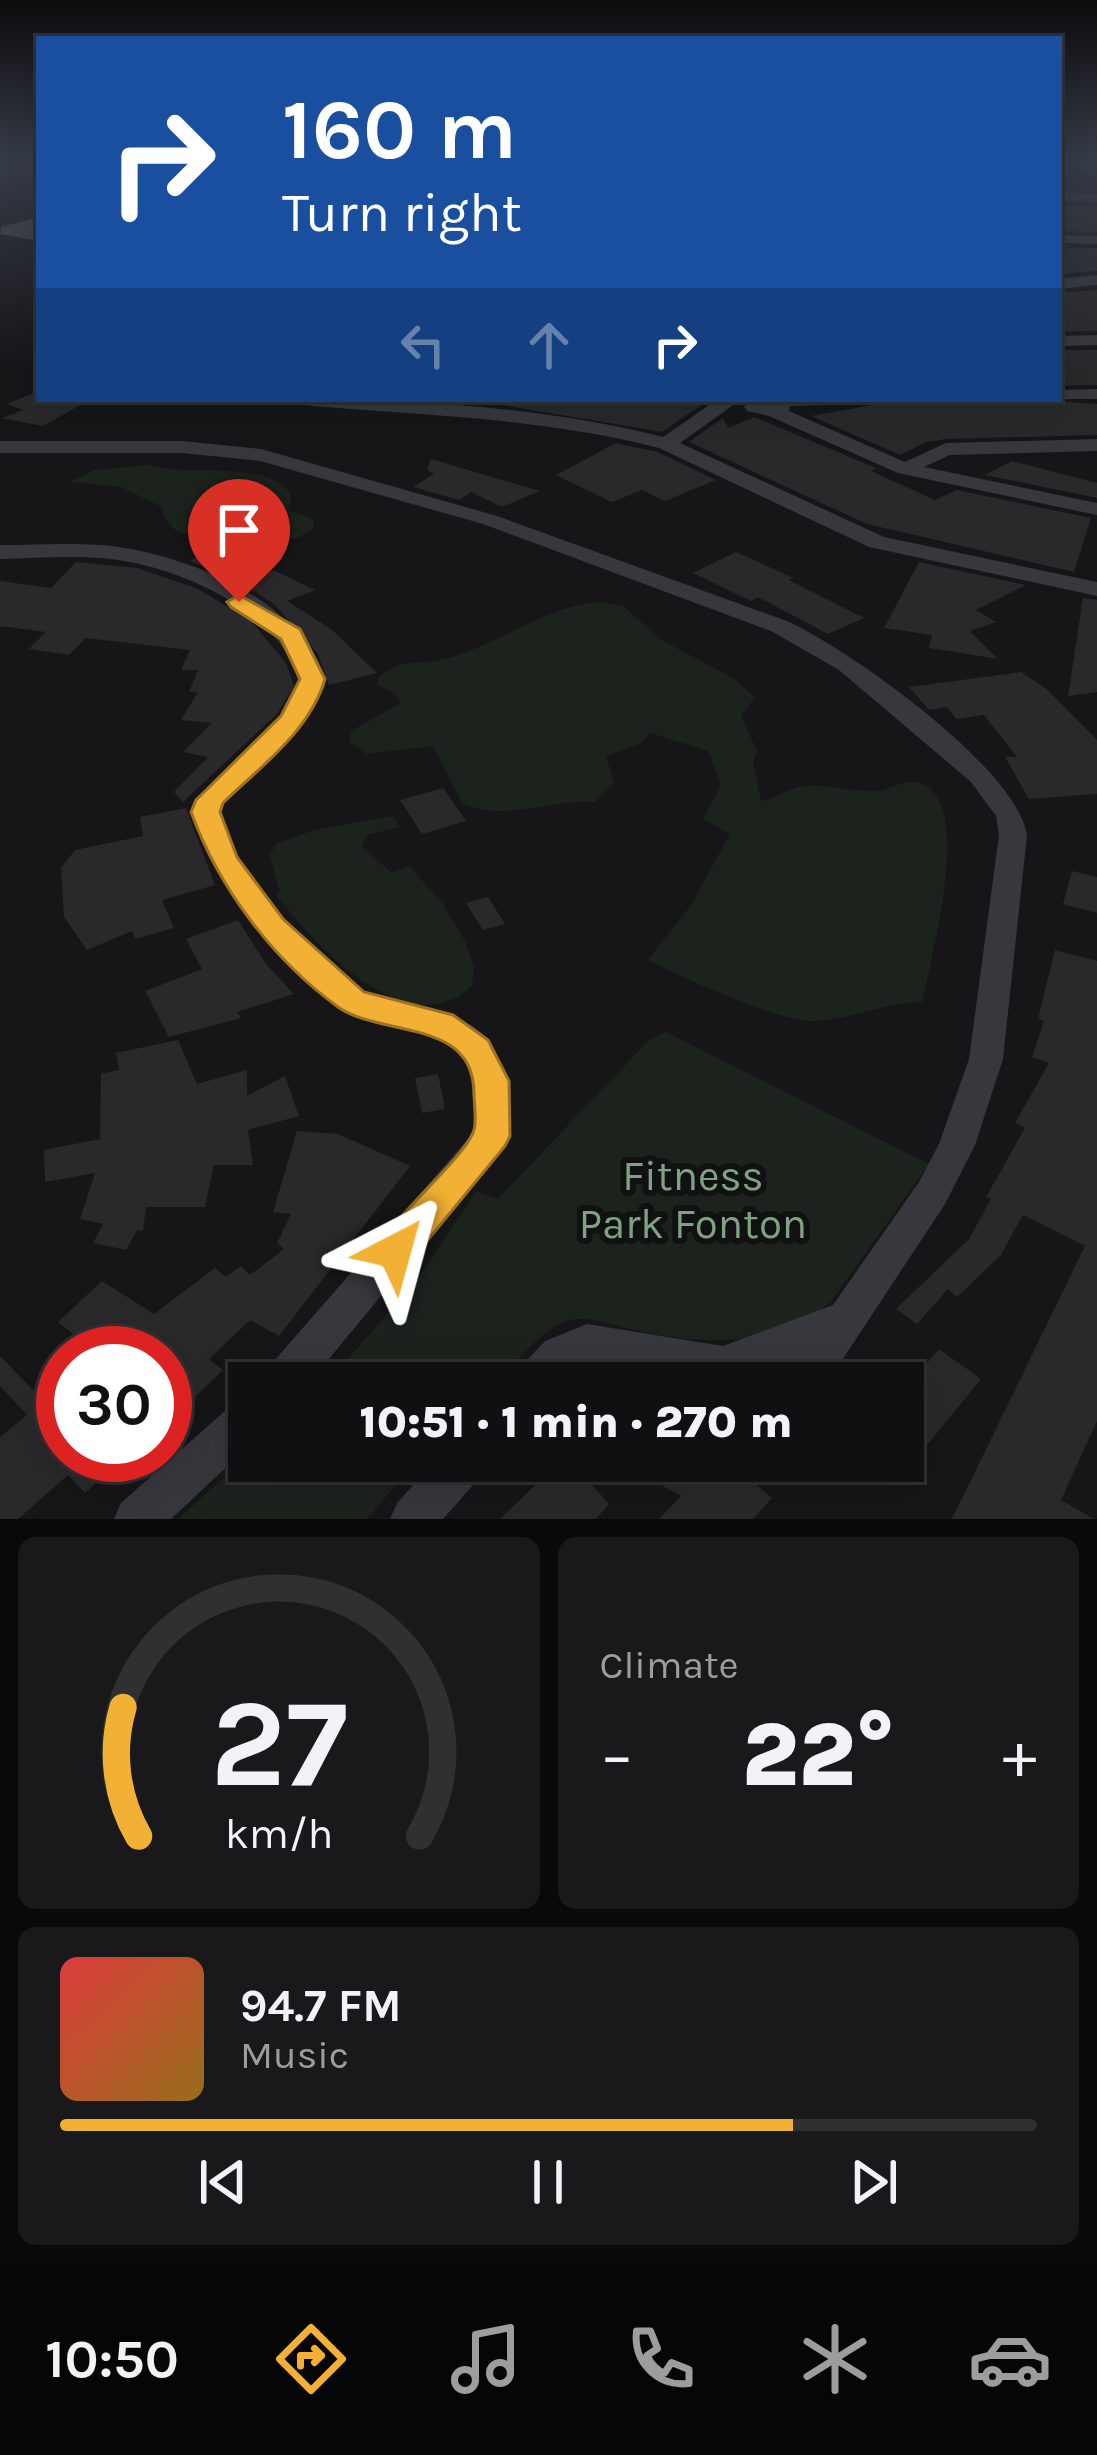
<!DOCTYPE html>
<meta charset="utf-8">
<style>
:root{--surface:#101012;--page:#19191b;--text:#f1f3f6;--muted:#9c9d9f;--line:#303032;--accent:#f2b134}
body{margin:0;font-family:Karla,sans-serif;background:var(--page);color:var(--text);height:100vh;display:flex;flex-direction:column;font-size:45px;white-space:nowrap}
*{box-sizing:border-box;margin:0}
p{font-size:39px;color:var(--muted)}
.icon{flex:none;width:66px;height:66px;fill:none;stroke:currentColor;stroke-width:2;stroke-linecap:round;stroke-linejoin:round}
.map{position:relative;height:1519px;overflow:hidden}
.sheet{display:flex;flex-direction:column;gap:18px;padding:18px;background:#09090a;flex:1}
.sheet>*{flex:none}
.top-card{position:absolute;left:36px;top:36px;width:1026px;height:366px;border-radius:0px;box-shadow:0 12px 48px #0002,0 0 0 3px var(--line);background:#1a4fa0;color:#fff;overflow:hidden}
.speed{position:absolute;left:36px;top:1326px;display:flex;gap:24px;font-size:60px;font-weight:700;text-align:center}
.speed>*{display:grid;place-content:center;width:156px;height:156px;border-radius:50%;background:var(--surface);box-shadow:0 12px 48px #0002,0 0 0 3px var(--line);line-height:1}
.speed .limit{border:18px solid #d22;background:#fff;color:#111}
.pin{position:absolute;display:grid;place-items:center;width:102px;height:102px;color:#fff;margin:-123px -51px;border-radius:50% 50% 50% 0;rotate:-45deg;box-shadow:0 0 12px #0007}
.pin .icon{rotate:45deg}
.me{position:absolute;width:132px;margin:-66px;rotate:39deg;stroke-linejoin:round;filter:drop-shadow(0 0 9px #0008)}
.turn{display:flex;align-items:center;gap:42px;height:252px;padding:0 48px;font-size:54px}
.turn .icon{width:156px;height:156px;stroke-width:2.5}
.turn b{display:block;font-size:84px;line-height:102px}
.lanes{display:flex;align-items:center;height:114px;padding:0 48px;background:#0003;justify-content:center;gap:60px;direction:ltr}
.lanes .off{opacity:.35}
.big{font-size:90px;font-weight:800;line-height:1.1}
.sheet .card{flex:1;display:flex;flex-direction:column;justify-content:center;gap:18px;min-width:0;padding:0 42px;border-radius:18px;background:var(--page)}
.sheet .dial{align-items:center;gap:0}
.dial svg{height:312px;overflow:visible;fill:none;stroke:var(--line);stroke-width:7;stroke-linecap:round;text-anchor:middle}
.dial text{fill:var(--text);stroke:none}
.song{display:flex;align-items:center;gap:36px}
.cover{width:144px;height:144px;border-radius:18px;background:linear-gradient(135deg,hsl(0 70% 55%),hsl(40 70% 35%))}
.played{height:12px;border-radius:6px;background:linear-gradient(90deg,var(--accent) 75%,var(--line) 75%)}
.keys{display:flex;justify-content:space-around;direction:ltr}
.heat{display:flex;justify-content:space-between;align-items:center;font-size:66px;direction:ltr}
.sheet .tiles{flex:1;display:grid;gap:18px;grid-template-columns:1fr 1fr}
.card:last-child{grid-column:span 2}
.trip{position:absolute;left:228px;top:1362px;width:696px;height:120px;border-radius:0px;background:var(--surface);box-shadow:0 12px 48px #0002,0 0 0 3px var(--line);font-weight:800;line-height:120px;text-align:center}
.tab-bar{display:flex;height:192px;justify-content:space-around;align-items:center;background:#060607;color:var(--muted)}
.tab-bar .icon{width:84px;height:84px}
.tab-bar .current{color:var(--accent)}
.tab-bar b{font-size:54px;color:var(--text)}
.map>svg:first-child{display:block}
.green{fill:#1c231d}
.building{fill:#29292c}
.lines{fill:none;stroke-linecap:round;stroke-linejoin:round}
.street{fill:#37383d;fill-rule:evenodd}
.secondary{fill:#45474d;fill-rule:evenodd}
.route{fill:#f2b134;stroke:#9d7322;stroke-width:3}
.labels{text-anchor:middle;stroke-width:12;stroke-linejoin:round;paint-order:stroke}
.near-park-label{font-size:42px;fill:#7fa381;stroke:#111113}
</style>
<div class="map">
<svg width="1097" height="1519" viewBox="0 0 1097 1519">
<rect width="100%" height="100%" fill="#161618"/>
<g class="green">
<path d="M149 465C182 477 275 459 291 496L289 510 314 520V528L296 539 225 524C203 540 166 540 162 507L121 487 70 482 94 470Z"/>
<path d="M603 602 623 606 660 639 733 678 755 697 741 716 757 751 753 762 761 801C776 799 782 792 795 788 818 781 852 793 877 791 889 790 900 781 912 782 980 785 930 962 922 1002 884 1002 851 1020 813 1021 779 1022 681 977 648 960L691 905 730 834 703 819 721 785 708 751 650 733 640 744 606 756 614 783 595 802C548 799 505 823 462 803L433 746 367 754 350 742 351 731 401 703 395 693 378 685V678C404 656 411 666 440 660 496 648 547 603 603 602Z"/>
<path d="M392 816 400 827 367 835 361 846 392 873 409 866 443 904 465 941 474 968 472 986C405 1047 314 943 276 895L279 890 270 855 277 843 315 830Z"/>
<path d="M666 1032 929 1164 830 1303C768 1348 702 1346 631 1329 611 1324 587 1315 567 1321 541 1329 516 1364 496 1383H327L416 1281 476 1192 498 1199 649 1040Z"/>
<polygon points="249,1455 249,1461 416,1461 367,1519 178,1519"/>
</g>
<g class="building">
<polygon points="1059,205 1097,206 1097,232 1059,231"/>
<polygon points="1059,248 1097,248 1097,271 1059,274"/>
<polygon points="1097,290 1097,331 1059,332 1059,293"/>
<polygon points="1059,350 1097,350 1097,385 1059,386"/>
<polygon points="39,391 39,399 91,399 43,426 2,418 24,410 6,404"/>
<polygon points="502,399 710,399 662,432 502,405"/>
<polygon points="1055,401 1097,404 1097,435 946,439 926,442 900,455 811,416 878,404"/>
<polygon points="754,417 876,468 871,471 935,500 957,490 1091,518 1074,572 867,524 689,442 723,418 728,428"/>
<polygon points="616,443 658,452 716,480 665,501 642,490 612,502 556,475"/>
<polygon points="431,459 478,473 540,491 502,507 471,492 459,500 413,487 434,474 427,470"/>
<polygon points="1012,461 1097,483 1097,498 985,475"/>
<polygon points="225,534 267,542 248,558 315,590 287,601 331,629 377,673 329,685 318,654 274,604 243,584 190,561"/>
<polygon points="736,552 793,578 789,580 864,618 828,634 758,597 751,601 693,573"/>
<polygon points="76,562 137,568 196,588 250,620 286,663 294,686 277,714 183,802 174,792 208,757 183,752 212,723 181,720 198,692 189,692 198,670 181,670 190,650 86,638 69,655 29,649 46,632 0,626 0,581 51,588"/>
<polygon points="919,562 1026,585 976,610 996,622 970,631 998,659 929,648 932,635 884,628"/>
<polygon points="1083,598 1097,600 1097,692 1068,696"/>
<polygon points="1021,672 1048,690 1097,740 1097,794 1029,799 1005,757 1017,757 984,715 956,719 947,707 929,710 909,687"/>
<polygon points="443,788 466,821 422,834 400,800"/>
<polygon points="186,808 215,885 162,900 174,928 135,939 132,931 87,950 64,917 61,868 75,850 143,836 140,817"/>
<polygon points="1072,871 1097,877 1097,913 1063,904"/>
<polygon points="488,897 505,924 483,930 466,903"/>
<polygon points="238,920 266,964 294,994 237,1012 241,1018 169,1037 145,991 202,969 186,939"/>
<polygon points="1055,950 1097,961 1097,1421 1061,1500 1094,1519 952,1519 1085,1246 1023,1215 1001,1255 957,1297 948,1289 917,1324 896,1309 969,1239 991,1199 986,1197 1025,1128 1015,1123 1049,1063 1032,1057 1044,1021 1038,1019"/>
<polygon points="178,1040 197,1084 247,1070 247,1096 285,1076 299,1116 248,1130 253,1165 214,1165 205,1207 146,1207 143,1231 137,1230 126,1250 93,1243 103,1224 80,1219 95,1173 45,1182 44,1150 100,1139 101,1074 119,1070 116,1053"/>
<polygon points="438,1074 445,1109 422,1113 415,1078"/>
<polygon points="297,1131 338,1134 410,1166 279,1336 250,1320 209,1359 223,1370 165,1426 165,1353 97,1353 58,1322 102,1281 154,1314 215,1268 226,1277 241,1266 250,1275 284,1249 277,1243 291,1214 273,1212"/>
<polygon points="939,1349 981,1379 923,1450 903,1434 903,1391"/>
<polygon points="0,1356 63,1421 63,1455 127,1455 85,1493 68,1475 18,1519 0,1519 0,1437 27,1415 0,1386"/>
<polygon points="560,1461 571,1461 609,1504 596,1519 500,1519"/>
<polygon points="618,1461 729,1461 772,1498 753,1519 659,1519 681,1496"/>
</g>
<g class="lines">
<g class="street">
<polygon points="1086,158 1097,158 1096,177 1082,171"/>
<polygon points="39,168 39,176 0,177 2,170"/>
<polygon points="1059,192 1097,194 1097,202 1059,200"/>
<polygon points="1059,235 1097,236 1097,244 1059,243"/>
<polygon points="1097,275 1097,285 1059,289 1059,279"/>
<polygon points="1097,335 1097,345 1059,346 1059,336"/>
<polygon points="1097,389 1097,399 1053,399 1059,399 1059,390"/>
<path d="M281 399C407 399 540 406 663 437L718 399H733L732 406 680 443 884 537 1097 582V596L869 547 659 448C540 417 413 415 290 404Z"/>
<polygon points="752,399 879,399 870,404 790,406 789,411 905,462 946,443 1097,439 1097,451 950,455 924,467 1097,503 1097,515 898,473 769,416 747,411 744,407"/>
<path d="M0 441H182L261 449 497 516 787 621C850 650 1016 767 1027 835L1003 1059 975 1145 945 1204 827 1383H688L690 1379 670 1376 673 1383H618L588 1362 575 1367 561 1383H513L519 1369 545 1341 587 1324 723 1346 833 1305 919 1182 939 1144 969 1059 999 835 996 816 971 782 839 670 771 631 483 524 260 461 182 453H0Z"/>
<path d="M0 545C37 545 75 542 112 546 189 556 309 602 325 687L300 728 223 803C209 847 325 968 361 990 421 1028 493 990 507 1092 510 1110 513 1130 505 1146L309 1383H261L267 1369 474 1132C473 1107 476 1072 458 1052 430 1022 381 1029 346 1012 301 989 179 850 196 800L281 717 299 687C288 613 179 567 111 559 74 555 37 558 0 559Z"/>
<polygon points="249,1397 249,1446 171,1519 114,1519 121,1503 234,1403"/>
<polygon points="435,1461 487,1461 481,1476 443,1519 390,1519 397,1503"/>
</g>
<polygon class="secondary" points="39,217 39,241 0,234 1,227"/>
</g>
<linearGradient id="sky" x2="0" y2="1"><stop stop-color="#0c0c0d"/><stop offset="0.43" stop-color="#363c48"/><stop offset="1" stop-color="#363c48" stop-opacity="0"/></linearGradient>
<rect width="1097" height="371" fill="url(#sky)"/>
<path class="route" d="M239 595 300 629 325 679C310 731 260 767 223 803L220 812 237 857 283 919 364 992 453 1015 488 1040 509 1081 510 1136 505 1146 409 1263 395 1268 381 1263 376 1251C393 1216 466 1157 474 1130 477 1120 474 1104 474 1093 474 1018 380 1037 338 1007 272 959 219 888 191 812L196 800 281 716 300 679 281 639 231 607 227 602Z"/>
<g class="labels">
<g class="near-park-label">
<text x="693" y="1190">Fitness<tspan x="693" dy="48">Park Fonton</tspan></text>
</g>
</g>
</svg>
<div class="speed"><div class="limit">30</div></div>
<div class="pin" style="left:239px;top:602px;background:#d93025"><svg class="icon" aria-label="arrive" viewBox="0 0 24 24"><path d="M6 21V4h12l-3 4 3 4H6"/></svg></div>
<svg class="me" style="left:395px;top:1251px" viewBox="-20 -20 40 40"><path d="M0-17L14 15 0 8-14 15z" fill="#f2b134" stroke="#fff" stroke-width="4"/></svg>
<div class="trip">10:51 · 1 min · 270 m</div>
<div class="top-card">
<div class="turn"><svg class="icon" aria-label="right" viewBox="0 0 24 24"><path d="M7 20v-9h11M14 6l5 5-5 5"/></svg><div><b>160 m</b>Turn right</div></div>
<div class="lanes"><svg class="icon off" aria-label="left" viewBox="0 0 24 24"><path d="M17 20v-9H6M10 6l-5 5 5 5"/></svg><svg class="icon off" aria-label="ahead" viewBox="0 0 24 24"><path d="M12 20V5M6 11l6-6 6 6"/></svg><svg class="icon" aria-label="right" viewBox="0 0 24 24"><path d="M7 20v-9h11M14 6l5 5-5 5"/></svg></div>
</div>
</div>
<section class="sheet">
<div class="tiles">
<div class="card dial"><svg viewBox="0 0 100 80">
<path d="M14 69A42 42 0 1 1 86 69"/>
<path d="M14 69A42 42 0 0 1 10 36" stroke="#f2b134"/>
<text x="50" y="56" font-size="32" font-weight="700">27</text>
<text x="50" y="72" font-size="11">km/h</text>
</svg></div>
<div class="card"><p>Climate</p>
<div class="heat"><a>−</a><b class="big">22°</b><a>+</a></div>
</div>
<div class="card">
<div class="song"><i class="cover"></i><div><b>94.7 FM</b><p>Music</p></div></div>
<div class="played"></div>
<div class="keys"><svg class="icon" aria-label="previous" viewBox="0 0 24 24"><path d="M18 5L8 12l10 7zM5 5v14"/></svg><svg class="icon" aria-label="pause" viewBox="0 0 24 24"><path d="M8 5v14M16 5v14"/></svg><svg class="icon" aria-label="next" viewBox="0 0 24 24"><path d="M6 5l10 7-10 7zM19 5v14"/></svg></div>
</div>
</div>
</section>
<nav class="tab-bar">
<b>10:50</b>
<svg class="icon current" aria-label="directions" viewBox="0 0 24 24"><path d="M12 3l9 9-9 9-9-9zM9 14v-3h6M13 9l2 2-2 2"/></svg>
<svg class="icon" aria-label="music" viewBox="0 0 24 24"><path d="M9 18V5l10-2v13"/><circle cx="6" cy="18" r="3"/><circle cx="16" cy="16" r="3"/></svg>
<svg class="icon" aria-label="phone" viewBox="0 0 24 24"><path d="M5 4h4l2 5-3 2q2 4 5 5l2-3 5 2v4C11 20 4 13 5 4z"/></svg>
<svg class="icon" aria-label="climate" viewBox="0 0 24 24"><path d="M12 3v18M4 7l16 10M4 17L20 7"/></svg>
<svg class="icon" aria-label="car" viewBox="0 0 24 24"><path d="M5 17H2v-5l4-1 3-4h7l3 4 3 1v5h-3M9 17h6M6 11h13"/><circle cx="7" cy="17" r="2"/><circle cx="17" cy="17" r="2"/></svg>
</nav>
